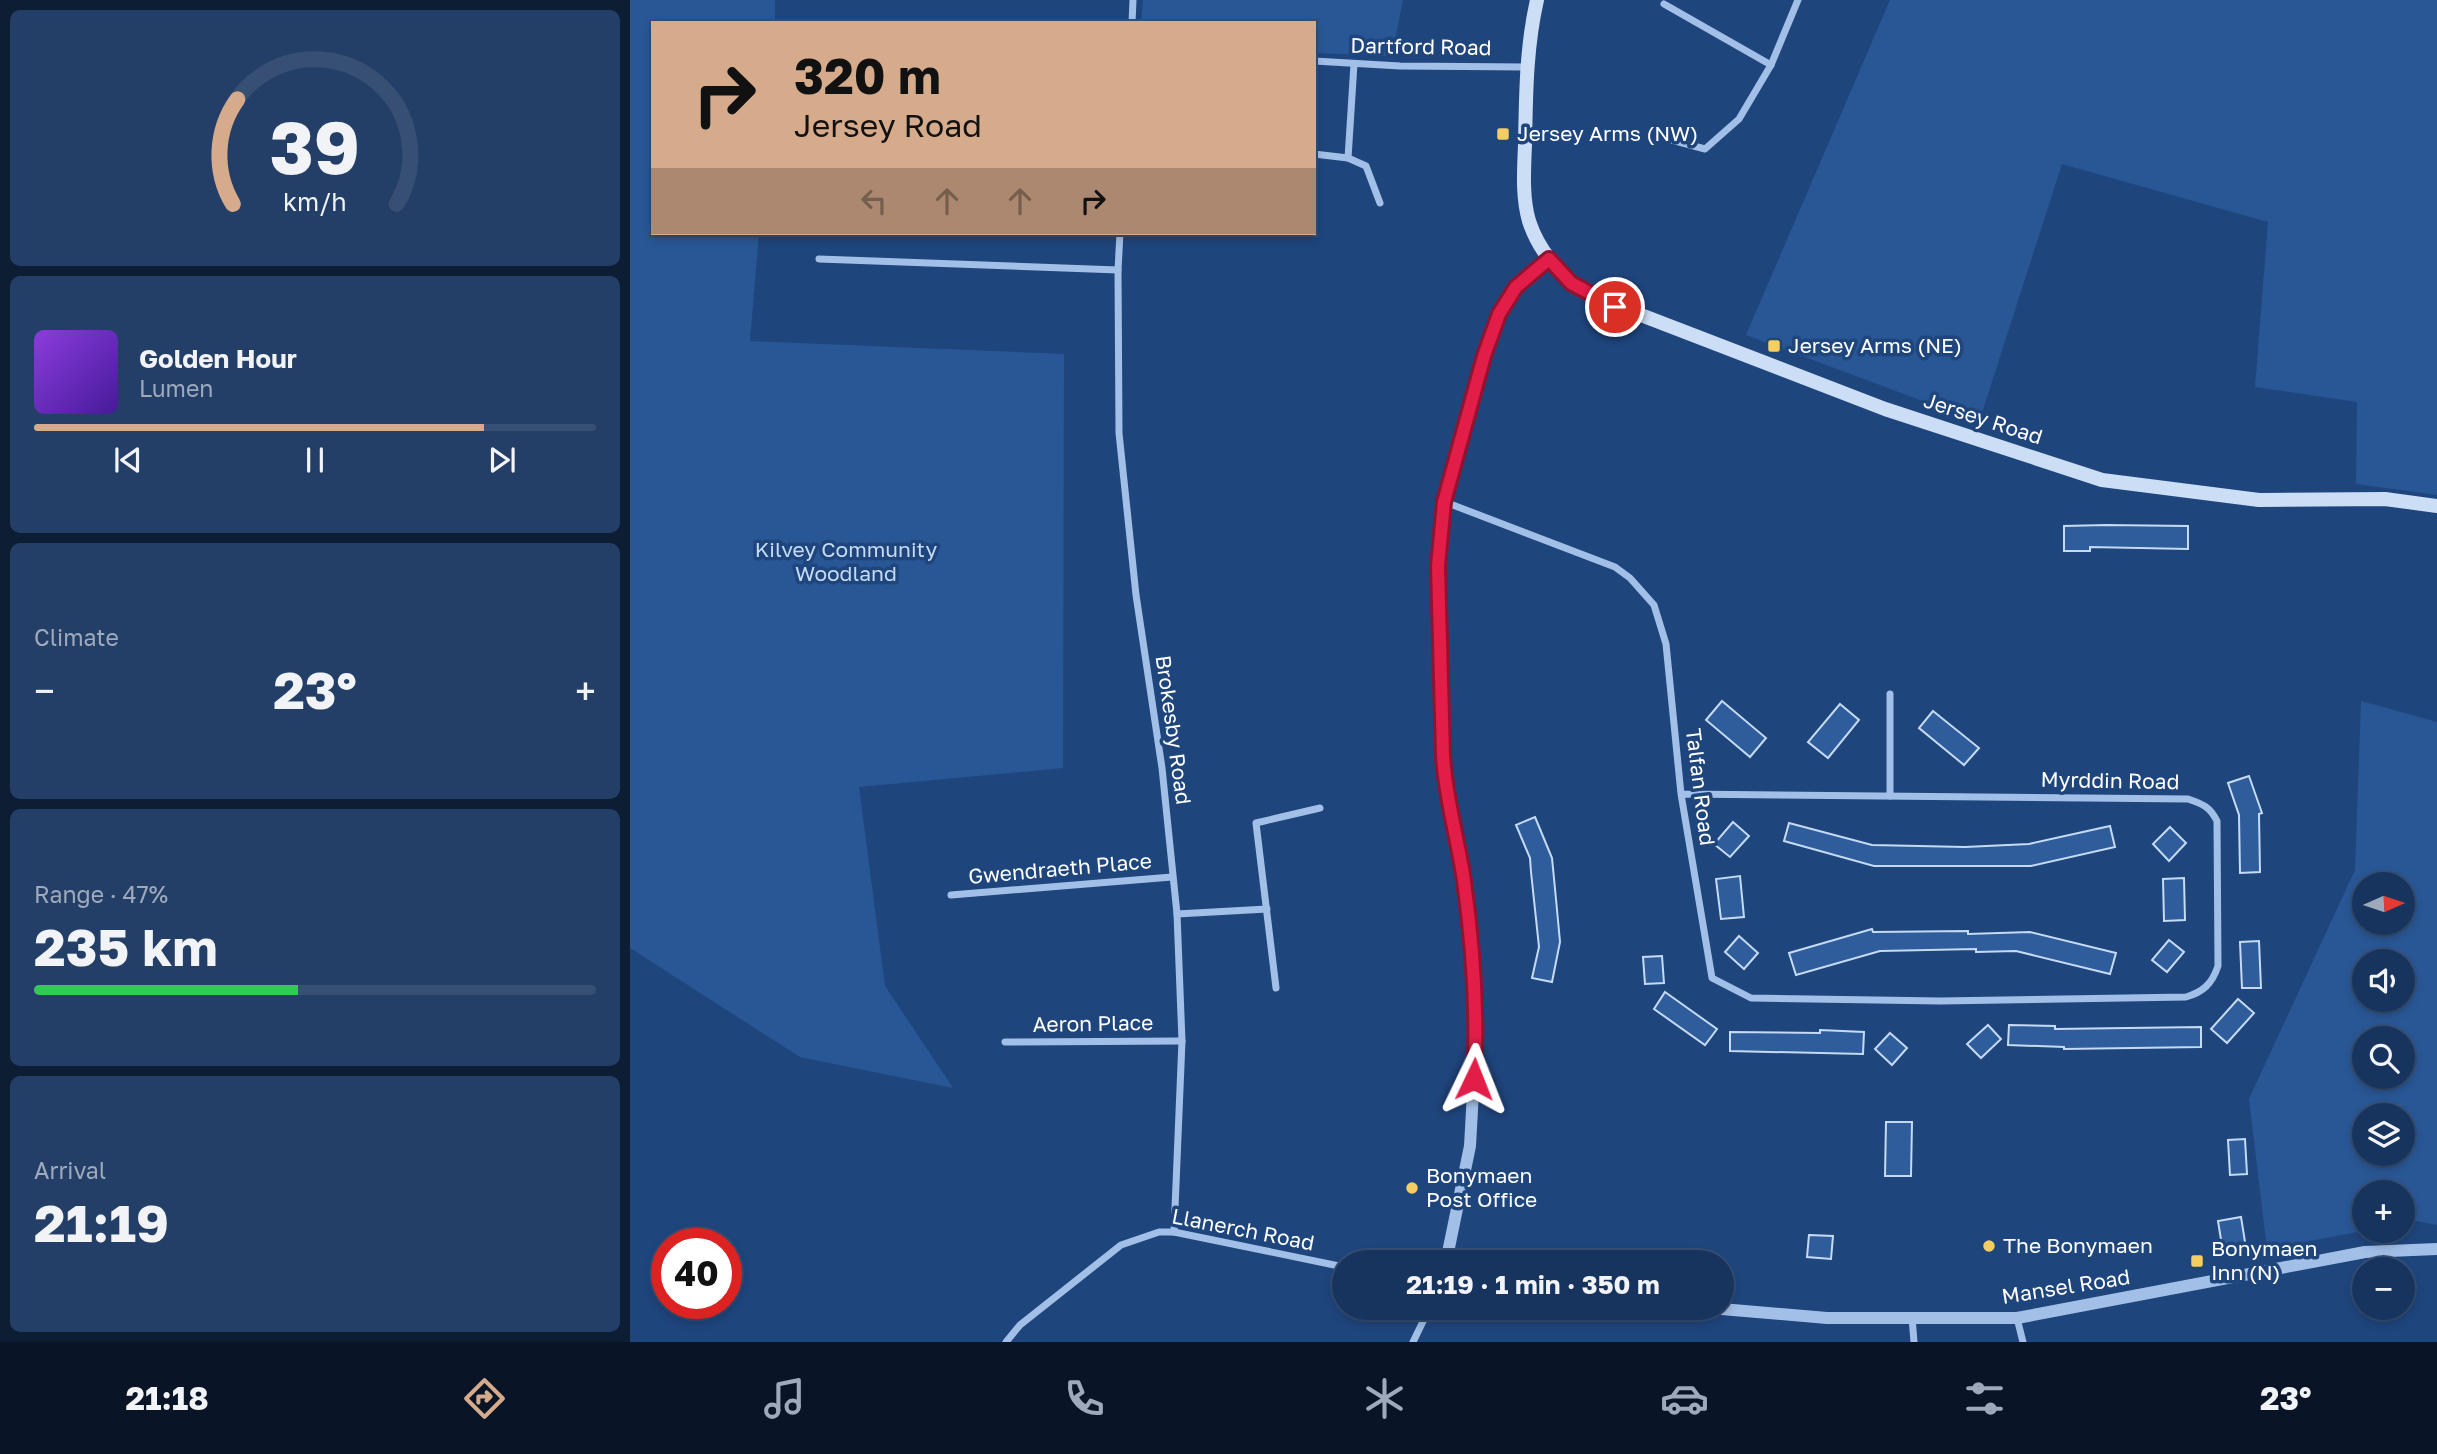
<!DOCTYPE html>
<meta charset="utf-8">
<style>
:root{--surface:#17345e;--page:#243f67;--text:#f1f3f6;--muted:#9eaabc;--line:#364f73;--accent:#d6ab8b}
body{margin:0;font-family:"Golos Text",sans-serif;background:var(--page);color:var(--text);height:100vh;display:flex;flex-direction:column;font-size:26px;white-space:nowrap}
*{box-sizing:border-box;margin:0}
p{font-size:23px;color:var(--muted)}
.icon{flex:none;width:38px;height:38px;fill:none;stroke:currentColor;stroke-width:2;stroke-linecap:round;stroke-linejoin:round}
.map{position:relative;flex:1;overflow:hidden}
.side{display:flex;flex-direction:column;gap:10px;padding:10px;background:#0d1d34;width:630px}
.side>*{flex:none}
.guide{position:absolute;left:21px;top:21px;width:665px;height:214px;border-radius:0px;box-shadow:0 4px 10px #0003,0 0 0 2px var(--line);background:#d6ab8b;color:#111;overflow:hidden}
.needle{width:46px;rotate:87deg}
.fabs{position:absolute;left:1722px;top:872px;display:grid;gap:14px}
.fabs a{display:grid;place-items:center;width:63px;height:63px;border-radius:50%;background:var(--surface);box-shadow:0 4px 10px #0003,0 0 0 2px var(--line);font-size:35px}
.speed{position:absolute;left:21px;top:1228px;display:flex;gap:14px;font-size:35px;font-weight:700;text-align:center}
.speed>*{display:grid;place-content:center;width:91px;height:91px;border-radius:50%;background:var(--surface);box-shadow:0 4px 10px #0003,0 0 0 2px var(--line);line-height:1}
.speed .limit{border:10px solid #d22;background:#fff;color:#111}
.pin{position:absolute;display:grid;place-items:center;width:60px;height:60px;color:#fff;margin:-30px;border:4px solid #fff;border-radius:50%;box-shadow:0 2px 7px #0007}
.me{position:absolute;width:77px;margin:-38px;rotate:2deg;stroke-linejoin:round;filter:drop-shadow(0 0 5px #0008)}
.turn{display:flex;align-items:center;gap:24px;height:147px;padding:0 28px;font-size:32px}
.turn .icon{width:91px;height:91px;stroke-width:2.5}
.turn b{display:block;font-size:49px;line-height:60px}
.lanes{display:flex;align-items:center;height:66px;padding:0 28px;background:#0003;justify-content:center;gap:35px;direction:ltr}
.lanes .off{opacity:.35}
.big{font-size:52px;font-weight:700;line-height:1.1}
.side .card{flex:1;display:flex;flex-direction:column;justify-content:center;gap:10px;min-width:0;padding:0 24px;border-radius:10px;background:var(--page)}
.side .dial{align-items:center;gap:0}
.dial svg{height:182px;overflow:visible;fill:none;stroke:var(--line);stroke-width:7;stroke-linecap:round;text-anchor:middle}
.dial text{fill:var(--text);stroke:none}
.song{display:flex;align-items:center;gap:21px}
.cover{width:84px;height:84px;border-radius:10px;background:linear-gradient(135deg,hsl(270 70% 55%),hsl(260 70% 35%))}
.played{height:7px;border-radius:4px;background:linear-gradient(90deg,var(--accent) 80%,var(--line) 80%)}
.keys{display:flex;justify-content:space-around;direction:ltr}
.heat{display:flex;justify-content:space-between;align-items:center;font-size:38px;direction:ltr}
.charge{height:10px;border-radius:5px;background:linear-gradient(90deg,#34c759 47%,var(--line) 0)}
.trip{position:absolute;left:702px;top:1250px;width:402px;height:70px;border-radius:35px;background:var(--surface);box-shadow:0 4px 10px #0003,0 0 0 2px var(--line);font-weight:700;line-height:70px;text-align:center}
.menu{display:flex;height:112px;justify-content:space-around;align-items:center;background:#091526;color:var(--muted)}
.menu .icon{width:49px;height:49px}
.menu .active{color:var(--accent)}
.menu b{font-size:32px;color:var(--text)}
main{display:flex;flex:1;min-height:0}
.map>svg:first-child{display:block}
.green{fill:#295795;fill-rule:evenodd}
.building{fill:#2f5c9a;stroke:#c5daf5;stroke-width:2}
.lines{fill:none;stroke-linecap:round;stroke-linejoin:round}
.minor{stroke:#a2bfe7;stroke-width:7}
.tertiary{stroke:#a2bfe7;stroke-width:12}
.secondary{stroke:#ccddf6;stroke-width:14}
.route-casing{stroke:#92132f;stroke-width:18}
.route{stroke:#e11d48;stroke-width:12}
.poi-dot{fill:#f5ce62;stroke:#1f457d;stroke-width:2.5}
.labels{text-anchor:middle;stroke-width:7;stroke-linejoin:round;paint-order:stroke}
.street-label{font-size:21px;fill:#fff;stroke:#1f457d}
.poi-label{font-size:21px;fill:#fff;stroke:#1f457d;text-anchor:start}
.park-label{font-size:21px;fill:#c5daf5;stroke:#1f457d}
</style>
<main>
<section class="side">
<div class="card dial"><svg viewBox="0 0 100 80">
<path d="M14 69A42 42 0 1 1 86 69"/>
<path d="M14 69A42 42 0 0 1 16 23" stroke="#d6ab8b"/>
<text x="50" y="56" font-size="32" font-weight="700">39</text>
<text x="50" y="72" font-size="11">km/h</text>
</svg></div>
<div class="card">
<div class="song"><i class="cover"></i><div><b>Golden Hour</b><p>Lumen</p></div></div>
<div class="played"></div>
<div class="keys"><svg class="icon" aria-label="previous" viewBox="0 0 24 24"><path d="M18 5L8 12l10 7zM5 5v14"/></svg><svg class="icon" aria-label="pause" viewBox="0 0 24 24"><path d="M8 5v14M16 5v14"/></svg><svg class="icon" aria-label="next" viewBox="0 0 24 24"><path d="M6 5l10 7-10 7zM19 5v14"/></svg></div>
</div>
<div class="card"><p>Climate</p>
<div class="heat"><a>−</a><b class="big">23°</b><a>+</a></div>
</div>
<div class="card"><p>Range · 47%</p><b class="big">235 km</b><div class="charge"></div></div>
<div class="card"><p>Arrival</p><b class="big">21:19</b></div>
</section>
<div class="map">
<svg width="1807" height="1342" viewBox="0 0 1807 1342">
<rect width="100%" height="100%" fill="#1f457d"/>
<g class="green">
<polygon points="0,0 145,0 145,23 23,23 23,233 129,233 120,341 434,354 433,768 229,787 255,986 323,1088 170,1057 0,948"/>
<polygon points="513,0 773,0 762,56 684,53 684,23 511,23"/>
<polygon points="1260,0 1807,0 1807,495 1726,484 1727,402 1625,387 1638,222 1432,164 1349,422 1116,335"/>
<path d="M1731 701 1807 722V1225L1787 1221 1773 1224V1192H1734V1230H1738L1637 1249 1619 1099 1725 870ZM1734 884H1773V922H1734ZM1734 961H1773V999H1734ZM1734 1038H1773V1076H1734ZM1734 1115H1773V1153H1734Z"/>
</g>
<g class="building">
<polygon points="1476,525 1558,526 1558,549 1460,547 1460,551 1434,551 1434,526"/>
<polygon points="1092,701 1136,738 1120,757 1076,720"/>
<polygon points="1210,704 1229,720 1198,758 1178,742"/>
<polygon points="1303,711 1349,748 1334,765 1289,728"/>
<polygon points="1619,776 1632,813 1629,814 1630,872 1610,873 1609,815 1598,783"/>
<polygon points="905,817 922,858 926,899 930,942 922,982 902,978 909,947 901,872 900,858 886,825"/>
<polygon points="1103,822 1119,836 1100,857 1084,844"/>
<polygon points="1159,823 1242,845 1335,847 1399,844 1480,826 1485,847 1401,866 1244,866 1154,841"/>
<polygon points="1540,827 1556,843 1539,861 1523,844"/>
<polygon points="1110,876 1114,917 1091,919 1086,879"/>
<polygon points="1554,878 1555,920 1534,921 1533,879"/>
<polygon points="1242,929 1243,932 1338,931 1338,934 1400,932 1486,953 1480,974 1386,951 1346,952 1346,949 1250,951 1166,975 1159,953"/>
<polygon points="1109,936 1128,953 1114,969 1095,952"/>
<polygon points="1539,940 1554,952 1537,972 1522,960"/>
<polygon points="1629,941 1631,988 1612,988 1610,942"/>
<polygon points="1032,956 1034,983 1015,984 1013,957"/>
<polygon points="1035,992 1087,1029 1075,1045 1024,1009"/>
<polygon points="1608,999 1624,1013 1597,1043 1581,1029"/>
<polygon points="1358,1025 1371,1039 1351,1058 1337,1044"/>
<polygon points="1379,1025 1425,1026 1425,1029 1571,1027 1571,1047 1434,1049 1434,1047 1378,1045"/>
<polygon points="1190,1030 1234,1032 1233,1054 1100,1051 1100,1032 1190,1033"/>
<polygon points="1260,1033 1277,1048 1262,1065 1245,1049"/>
<polygon points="1256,1122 1282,1122 1281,1176 1255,1176"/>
<polygon points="1615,1139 1617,1174 1600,1175 1598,1140"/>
<polygon points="1611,1217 1616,1248 1593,1252 1588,1221"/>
<polygon points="1179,1235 1203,1236 1201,1259 1177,1257"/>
</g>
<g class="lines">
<g class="minor">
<polyline points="1034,4 1141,65"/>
<polyline points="502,23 503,0"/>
<polyline points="684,61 770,66 897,67"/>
<polyline points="1038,139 1075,149 1109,119 1141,65 1168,0"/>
<polyline points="684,154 718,158 736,166 750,203"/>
<polyline points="718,158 724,64"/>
<polyline points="490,233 488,270 489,433 506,595 532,768 547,914 552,1041 544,1232"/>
<polyline points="189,259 488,270"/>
<path d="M815 502 985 567 1000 578 1024 605 1036 644 1051 794 1082 978 1121 998 1310 1001 1556 997C1573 992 1582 984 1588 966L1587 821C1580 807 1573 804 1558 799L1051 794"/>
<polyline points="1260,796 1260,694"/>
<polyline points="321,895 542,877"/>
<polyline points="547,914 637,909"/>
<polyline points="646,988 626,823 690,808"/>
<polyline points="375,1042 552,1041"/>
<polyline points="1282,1317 1284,1342"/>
<polyline points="1387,1318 1393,1342"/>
<polyline points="376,1342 390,1325 491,1245 529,1232 544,1232 714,1267"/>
<polyline points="783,1342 800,1307"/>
</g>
<g class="tertiary">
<path d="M816 1262 840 1146 845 1056 843 966 834 882 814 774 808 566C810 510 824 464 839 410 850 369 859 326 884 291 893 278 908 268 920 259"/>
<polyline points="1068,1307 1197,1318 1387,1318 1735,1252 1807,1249"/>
</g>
<path class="secondary" d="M907 0C896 48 896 96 895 145 894 170 892 197 899 221 909 252 932 277 959 295L1255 409 1472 480 1629 500 1755 499 1807 506"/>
</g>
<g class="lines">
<defs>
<path id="route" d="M844 1079C848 1013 843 946 834 881 828 839 815 797 813 755L808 566 814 502 854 356 869 314 886 287 919 259 941 283 985 307"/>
</defs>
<use href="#route" class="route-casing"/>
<use href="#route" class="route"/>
</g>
<g class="poi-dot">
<rect x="866" y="127" width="14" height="14" rx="3.5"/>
<rect x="1137" y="339" width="14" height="14" rx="3.5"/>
<circle cx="782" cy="1188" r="7"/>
<circle cx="1359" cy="1246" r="7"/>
<rect x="1560" y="1254" width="14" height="14" rx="3.5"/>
</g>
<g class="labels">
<g class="street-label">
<text transform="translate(791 47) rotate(1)" y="7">Dartford Road</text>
<text transform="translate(1353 419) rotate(18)" y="7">Jersey Road</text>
<text transform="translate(543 730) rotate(82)" y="7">Brokesby Road</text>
<text transform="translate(1480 781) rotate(1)" y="7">Myrddin Road</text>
<text transform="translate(1070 787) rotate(83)" y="7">Talfan Road</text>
<text transform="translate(430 869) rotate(-5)" y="7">Gwendraeth Place</text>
<text transform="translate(463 1024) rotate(-1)" y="7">Aeron Place</text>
<text transform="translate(613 1230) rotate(11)" y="7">Llanerch Road</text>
<text transform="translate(1436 1287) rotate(-9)" y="7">Mansel Road</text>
</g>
<g class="poi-label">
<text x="887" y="141">Jersey Arms (NW)</text>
<text x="1158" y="353">Jersey Arms (NE)</text>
<text x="796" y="1183">Bonymaen<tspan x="796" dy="24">Post Office</tspan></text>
<text x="1373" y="1253">The Bonymaen</text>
<text x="1581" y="1256">Bonymaen<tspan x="1581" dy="24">Inn (N)</tspan></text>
</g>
<g class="park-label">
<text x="216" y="557">Kilvey Community<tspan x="216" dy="24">Woodland</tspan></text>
</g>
</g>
</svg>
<div class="fabs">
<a><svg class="needle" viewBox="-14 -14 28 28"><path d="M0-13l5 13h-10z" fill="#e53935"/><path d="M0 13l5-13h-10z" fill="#9eaabc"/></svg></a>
<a><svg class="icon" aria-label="sound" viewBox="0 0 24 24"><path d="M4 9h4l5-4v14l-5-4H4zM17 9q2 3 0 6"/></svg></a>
<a><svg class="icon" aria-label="search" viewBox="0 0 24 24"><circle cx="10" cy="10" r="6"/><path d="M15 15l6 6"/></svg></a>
<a><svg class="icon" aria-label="layers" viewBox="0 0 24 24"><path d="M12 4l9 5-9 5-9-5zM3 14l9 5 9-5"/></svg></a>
<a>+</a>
<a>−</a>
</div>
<div class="speed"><div class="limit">40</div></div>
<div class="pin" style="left:985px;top:307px;background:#d93025"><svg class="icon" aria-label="arrive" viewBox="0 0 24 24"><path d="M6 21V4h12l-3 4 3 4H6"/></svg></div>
<svg class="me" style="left:844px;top:1079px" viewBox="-20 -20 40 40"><path d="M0-17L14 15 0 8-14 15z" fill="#e11d48" stroke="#fff" stroke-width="4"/></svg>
<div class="trip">21:19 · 1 min · 350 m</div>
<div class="guide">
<div class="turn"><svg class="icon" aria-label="right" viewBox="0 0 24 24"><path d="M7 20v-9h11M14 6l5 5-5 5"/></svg><div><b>320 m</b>Jersey Road</div></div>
<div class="lanes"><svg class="icon off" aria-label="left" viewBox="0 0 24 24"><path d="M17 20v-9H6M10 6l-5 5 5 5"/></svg><svg class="icon off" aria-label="ahead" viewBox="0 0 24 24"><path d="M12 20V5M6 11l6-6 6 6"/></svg><svg class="icon off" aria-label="ahead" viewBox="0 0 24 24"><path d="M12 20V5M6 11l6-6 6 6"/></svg><svg class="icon" aria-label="right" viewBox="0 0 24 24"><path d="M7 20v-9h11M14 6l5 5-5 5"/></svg></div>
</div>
</div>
</main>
<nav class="menu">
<b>21:18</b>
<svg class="icon active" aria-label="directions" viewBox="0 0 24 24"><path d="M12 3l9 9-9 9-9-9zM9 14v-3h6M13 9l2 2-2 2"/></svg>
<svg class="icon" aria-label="music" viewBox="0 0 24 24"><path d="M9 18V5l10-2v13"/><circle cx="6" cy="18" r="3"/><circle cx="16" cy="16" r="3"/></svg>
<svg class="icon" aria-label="phone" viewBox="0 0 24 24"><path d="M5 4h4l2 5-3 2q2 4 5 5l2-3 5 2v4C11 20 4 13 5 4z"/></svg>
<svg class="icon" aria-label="climate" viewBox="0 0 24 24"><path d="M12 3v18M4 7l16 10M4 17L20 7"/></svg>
<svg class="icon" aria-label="car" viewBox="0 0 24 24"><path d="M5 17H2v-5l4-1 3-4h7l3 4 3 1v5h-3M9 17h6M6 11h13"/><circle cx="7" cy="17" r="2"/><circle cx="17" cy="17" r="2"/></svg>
<svg class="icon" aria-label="filters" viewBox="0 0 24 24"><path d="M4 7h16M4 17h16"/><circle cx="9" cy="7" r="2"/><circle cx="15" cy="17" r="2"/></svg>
<b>23°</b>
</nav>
